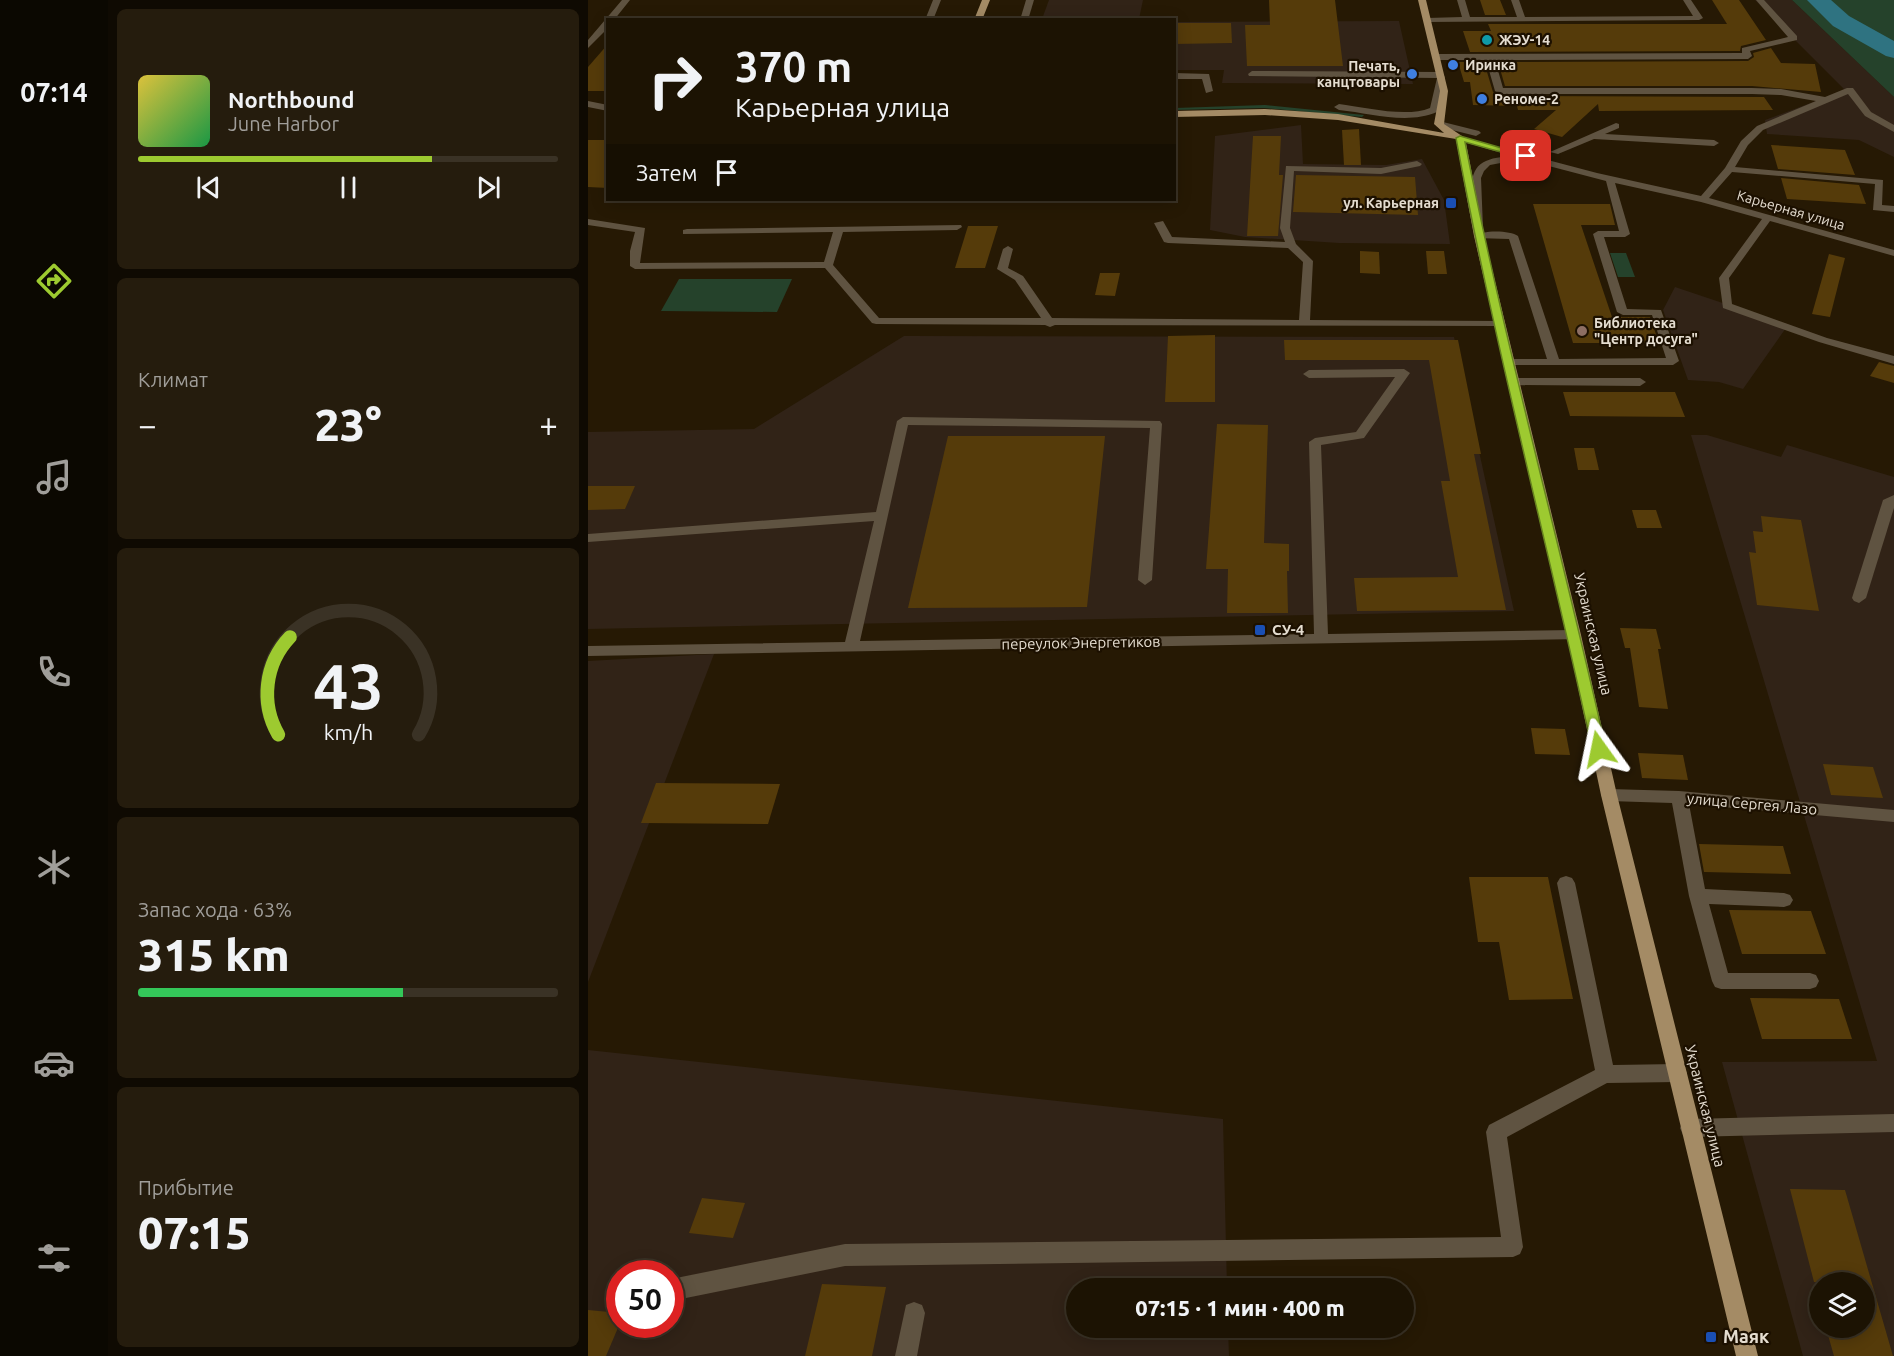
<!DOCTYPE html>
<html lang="ru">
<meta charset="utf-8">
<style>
:root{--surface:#1c1303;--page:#251c0d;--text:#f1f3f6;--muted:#a09e9a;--line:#3a3225;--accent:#9dca30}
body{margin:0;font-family:Ubuntu,sans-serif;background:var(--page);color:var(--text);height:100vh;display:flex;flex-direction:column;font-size:22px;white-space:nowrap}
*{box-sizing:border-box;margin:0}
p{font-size:20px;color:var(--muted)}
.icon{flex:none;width:33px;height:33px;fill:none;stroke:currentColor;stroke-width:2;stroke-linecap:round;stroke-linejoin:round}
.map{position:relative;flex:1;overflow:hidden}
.panel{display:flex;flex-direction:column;gap:9px;padding:9px;background:#0f0a02;width:480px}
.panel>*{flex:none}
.guide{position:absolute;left:18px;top:18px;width:570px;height:183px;border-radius:0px;box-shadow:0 3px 15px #0003,0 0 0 2px var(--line);background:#1c1303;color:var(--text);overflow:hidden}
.controls{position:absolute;left:1221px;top:1272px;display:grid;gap:12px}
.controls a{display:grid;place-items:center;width:66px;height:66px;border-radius:50%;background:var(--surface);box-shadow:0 3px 15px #0003,0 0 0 2px var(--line);font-size:30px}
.speed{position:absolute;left:18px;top:1260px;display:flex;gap:12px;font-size:30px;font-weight:700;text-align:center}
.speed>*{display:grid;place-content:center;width:78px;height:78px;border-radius:50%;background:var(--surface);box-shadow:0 3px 15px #0003,0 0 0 2px var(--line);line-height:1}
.speed .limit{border:9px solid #d22;background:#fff;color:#111}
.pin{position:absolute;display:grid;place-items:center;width:51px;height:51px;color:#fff;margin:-26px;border-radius:12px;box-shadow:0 3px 9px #0006}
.me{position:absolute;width:66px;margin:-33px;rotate:348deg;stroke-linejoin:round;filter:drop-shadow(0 0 4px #0008)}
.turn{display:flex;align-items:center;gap:21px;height:126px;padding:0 30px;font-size:27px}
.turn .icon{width:78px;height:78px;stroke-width:2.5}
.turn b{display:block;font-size:42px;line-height:51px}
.then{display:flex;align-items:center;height:57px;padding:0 30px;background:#0003;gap:12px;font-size:22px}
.big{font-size:45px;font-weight:800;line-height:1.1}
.panel .widget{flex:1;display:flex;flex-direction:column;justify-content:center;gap:9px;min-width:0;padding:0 21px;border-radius:9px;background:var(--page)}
.panel .dial{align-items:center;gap:0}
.dial svg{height:156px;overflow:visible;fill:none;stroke:var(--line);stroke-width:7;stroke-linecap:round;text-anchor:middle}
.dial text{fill:var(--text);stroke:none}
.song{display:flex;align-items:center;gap:18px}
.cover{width:72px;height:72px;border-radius:9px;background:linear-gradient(135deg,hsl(50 70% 55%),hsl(140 70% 35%))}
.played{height:6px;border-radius:3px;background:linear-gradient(90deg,var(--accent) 70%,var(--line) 70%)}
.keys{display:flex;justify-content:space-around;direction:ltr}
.heat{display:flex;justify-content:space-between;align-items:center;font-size:33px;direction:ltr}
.charge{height:9px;border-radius:4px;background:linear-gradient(90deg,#34c759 63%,var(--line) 0)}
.trip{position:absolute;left:478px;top:1278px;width:348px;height:60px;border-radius:30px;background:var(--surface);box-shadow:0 3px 15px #0003,0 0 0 2px var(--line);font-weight:800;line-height:60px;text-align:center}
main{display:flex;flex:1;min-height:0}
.dock{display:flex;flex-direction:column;width:108px;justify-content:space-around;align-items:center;background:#0b0801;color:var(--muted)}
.dock .icon{width:42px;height:42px}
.dock .active{color:var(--accent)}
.dock b{font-size:27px;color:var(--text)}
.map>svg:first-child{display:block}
.industrial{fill:#312317;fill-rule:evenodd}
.green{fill:#25422b}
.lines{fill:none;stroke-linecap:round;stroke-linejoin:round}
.river{fill:#2f7381;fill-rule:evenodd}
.building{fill:#553b0a}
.minor{fill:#5f5341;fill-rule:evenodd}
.major{fill:#a48b65;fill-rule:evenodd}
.route{fill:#9dca30;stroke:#66831f;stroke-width:1.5}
.culture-dot{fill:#0f9aa8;stroke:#1c1000;stroke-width:2}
.shop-dot{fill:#3f7fe0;stroke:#1c1000;stroke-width:2}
.transit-dot{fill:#1a4fb4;stroke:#1c1000;stroke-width:2}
.education-dot{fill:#8d6e63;stroke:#1c1000;stroke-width:2}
.labels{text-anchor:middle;stroke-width:4.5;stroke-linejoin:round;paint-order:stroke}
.far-poi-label{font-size:14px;font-weight:bold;fill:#e5ddd0;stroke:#1c1000;text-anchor:start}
.far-street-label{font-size:14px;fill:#e5ddd0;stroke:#1c1000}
.poi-label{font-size:15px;font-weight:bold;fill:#e5ddd0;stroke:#1c1000;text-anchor:start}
.street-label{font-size:15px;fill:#e5ddd0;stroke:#1c1000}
.near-poi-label{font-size:18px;font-weight:bold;fill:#e5ddd0;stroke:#1c1000;text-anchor:start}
</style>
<main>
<nav class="dock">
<b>07:14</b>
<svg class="icon active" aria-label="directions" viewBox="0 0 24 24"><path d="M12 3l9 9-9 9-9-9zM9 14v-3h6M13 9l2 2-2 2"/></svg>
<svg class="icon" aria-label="music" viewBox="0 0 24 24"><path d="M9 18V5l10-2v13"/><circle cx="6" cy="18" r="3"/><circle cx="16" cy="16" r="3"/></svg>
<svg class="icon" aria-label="phone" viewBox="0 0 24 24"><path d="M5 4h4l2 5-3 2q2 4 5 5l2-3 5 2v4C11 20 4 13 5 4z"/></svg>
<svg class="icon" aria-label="climate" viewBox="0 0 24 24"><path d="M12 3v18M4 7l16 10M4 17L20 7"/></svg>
<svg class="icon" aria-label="car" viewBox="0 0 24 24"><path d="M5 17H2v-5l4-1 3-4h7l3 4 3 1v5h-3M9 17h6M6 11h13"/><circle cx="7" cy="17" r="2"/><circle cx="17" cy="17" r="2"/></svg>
<svg class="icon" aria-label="filters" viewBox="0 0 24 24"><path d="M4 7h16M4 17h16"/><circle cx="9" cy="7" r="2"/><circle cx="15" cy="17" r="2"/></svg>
</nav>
<section class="panel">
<div class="widget">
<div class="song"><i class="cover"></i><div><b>Northbound</b><p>June Harbor</p></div></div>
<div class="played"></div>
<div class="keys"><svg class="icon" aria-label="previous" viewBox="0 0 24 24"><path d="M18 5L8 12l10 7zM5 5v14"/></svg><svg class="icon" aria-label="pause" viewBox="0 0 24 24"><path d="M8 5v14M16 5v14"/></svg><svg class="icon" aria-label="next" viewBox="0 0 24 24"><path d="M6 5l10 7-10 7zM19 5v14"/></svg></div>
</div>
<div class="widget"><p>Климат</p>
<div class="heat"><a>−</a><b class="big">23°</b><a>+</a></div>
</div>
<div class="widget dial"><svg viewBox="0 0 100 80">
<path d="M14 69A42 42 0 1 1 86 69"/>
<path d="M14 69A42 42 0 0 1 20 19" stroke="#9dca30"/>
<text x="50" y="56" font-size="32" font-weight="700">43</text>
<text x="50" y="72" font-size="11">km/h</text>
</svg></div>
<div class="widget"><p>Запас хода · 63%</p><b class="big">315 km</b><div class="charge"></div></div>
<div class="widget"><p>Прибытие</p><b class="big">07:15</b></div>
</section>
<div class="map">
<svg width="1306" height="1356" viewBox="0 0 1306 1356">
<rect width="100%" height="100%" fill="#261904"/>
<g class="industrial">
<polygon points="461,0 555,0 551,19 454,19"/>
<polygon points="1167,0 1204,0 1306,97 1306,157 1271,140 1179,134 1177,120 1257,90"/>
<polygon points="811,21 825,84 634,83 636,70 587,70 586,22"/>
<polygon points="713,125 715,164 798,165 834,159 856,200 862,244 751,243 657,237 622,230 627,136"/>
<polygon points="1087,287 1200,325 1155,389 1131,382 1100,380 1075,310"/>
<polygon points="316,336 866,337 926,611 0,629 0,432 166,429"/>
<path d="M1103 435H1119L1193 457 1199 445 1306 477V1356H1215L1134 1062 1289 1061ZM1232 1282H1276V1328H1232Z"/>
<polygon points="126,654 0,982 0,661"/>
<path d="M0 1050 635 1119 639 1288H489V1328H640L641 1356H0ZM32 1274H82V1324H32Z"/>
</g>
<g class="green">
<polygon points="1204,0 1306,0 1306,97"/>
<polygon points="677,105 776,115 774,117 676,108 587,110 587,108"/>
<polygon points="1022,253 1038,253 1047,277 1030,277"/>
<polygon points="91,279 204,279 189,312 73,311"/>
</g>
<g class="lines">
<polygon class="river" points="1219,0 1243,0 1261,16 1306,41 1306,58 1298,56 1245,26"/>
</g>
<g class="building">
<polygon points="681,0 747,0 755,66 659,66 657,25 682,25"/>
<polygon points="892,0 912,0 918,15 897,15"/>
<polygon points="1124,0 1151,0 1178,40 1153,46 1152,51 882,52 875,31 903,31 900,24 1139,24"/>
<polygon points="586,23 643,23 644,43 586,44"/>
<polygon points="20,44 20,91 0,91 0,67"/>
<polygon points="1183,48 1193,63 1227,64 1233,92 1164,86 917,86 910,62 1160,61 1166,57 1165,53"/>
<polygon points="870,62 896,62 905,92 911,96 1176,97 1185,110 1011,111 1010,104 974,137 946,129 968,110 930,110 929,106 885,105 882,82 876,82"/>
<polygon points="771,129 773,165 756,165 754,130"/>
<polygon points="665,136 693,136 691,175 695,175 690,236 659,236"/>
<polygon points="0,140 20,140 20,188 0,187"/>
<polygon points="1183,145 1257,150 1267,175 1190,169"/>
<polygon points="708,175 827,177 830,215 705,212"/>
<polygon points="1193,178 1271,185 1278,204 1199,199"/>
<polygon points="945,204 1022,204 1027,225 993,225 1024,317 1062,317 1071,343 985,343"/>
<polygon points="380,226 410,226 397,268 367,268"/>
<polygon points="772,251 791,252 792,274 772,273"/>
<polygon points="838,251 856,251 859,274 840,274"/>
<polygon points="1241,254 1257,258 1242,317 1224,314"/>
<polygon points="512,273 532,273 527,296 507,295"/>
<polygon points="627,335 627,402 577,402 580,336"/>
<polygon points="696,340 870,340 893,454 886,454 918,610 769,611 766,578 870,577 853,481 862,481 841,360 697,360"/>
<polygon points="1291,362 1306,366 1306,383 1282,376"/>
<polygon points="975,392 1087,392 1097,417 982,416"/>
<polygon points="629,424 680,425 676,543 701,544 701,571 699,571 700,613 639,613 640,569 618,569"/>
<polygon points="360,436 517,436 499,607 320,608"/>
<polygon points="986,448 1006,448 1011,470 990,470"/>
<polygon points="0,486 47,486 37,509 0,510"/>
<polygon points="1044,510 1068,510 1074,528 1049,528"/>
<polygon points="1173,516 1213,520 1231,611 1169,605 1161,552 1168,553 1165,531 1175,532"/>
<polygon points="1032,628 1068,629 1073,649 1070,649 1080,709 1051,707 1042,648 1037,648"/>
<polygon points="943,728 977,729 982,755 947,754"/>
<polygon points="1050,753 1095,755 1100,780 1054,778"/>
<polygon points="1235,764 1285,767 1295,798 1243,795"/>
<polygon points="68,783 192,784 180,824 53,823"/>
<polygon points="1111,844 1195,846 1203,874 1116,872"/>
<polygon points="881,877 960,877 985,999 921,1000 911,942 890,942"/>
<polygon points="1141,910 1223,911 1238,954 1154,954"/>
<polygon points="1162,998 1251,999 1264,1039 1174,1039"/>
<polygon points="1202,1189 1257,1190 1305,1356 1246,1356 1238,1328 1276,1328 1276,1282 1226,1282"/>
<polygon points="114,1198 157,1203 145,1238 101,1233"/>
<polygon points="234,1284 298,1287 284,1356 217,1356"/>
<polygon points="0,1310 32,1313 32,1323 18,1356 0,1356"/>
</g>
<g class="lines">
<g class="minor">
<polygon points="34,0 42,0 26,20 20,20 20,28 0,48 0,40"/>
<polygon points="345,0 353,0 345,20 337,20"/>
<polygon points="438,0 446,0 440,20 432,20"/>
<polygon points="869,0 877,0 882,17 929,17 923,0 931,0 937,17 1105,16 1095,0 1103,0 1115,18 1111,20 839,22 835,20 839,18 874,17"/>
<path d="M1168 0H1176L1209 36V40L1162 51 1164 56 1160 59 907 60 915 88H1164L1193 89 1237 97 1259 88H1265L1283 112 1306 125V132L1277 116 1260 94 1175 130 1160 145 1147 167 1295 180 1294 205 1306 206V212L1285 210 1287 184 1144 172 1121 198 1306 250V256L1182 221 1141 278 1144 304 1239 338 1306 356V364L1231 342 1135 308 1131 278 1174 219 1113 202 1027 183 1042 234 1037 237H1016L1039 309 1073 310 1091 361 1085 365H917L915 363 921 359H959L921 239 887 238 886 236C894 230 922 230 930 236L971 359 1078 358 1064 315H1035L1029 312 1005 234 1010 231H1031L1018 181 934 159 902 165 896 171 893 178 895 228 886 230C883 222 885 211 884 201 881 167 890 158 924 156L869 140V136L1009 173 1113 196 1137 168 1153 141 1169 126 1228 101 1193 95 1164 94H911L907 91 898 60H849L845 57 849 54 1154 53V48L1200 37Z"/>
<path d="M664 71 852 72 857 77 849 112C819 125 782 113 751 110L746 107 751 104C776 107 818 118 842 108L849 78 661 76 660 74Z"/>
<polygon points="586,73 621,74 625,91 618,93 614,79 586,79"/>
<polygon points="0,101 20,105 20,111 0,107"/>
<polygon points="851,121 891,131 893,133 888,136 848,126 848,122"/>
<polygon points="1028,123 1031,124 1031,128 1017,134 1126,140 1131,143 1126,146 1006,139 970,154 962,152"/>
<polygon points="829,161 834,164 832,166 793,174 706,171 702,228 708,244 725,261 722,320 911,321 915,322 915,326 467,325 462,327 457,325 288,324 284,323 237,268 47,269 42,266 42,251 47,232 0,225 0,219 57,228 52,263 236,262 245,232 95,234 95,230 99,229 373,225 374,227 369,230 255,232 245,265 291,318 453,318 427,280 409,269 415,249 420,246 425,249 420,268 435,276 464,318 711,320 715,262 700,248 580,243 576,242 566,223 575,221 584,237 697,242 692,228 698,166 793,168"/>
<polygon points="816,369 822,373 776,438 733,445 740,634 986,630 993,635 991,639 0,656 0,646 257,642 286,521 0,542 0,534 288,512 309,421 315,417 572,421 574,424 564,580 557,585 550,580 562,428 320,425 272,641 726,634 721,442 727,438 768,432 807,377 721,378 715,374 721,370"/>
<polygon points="925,378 1052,378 1058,382 1052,386 921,385 919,382"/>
<polygon points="1306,495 1306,508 1278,598 1271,603 1266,601 1264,598 1295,500"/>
<polygon points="1021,789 1091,791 1306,810 1306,822 1101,804 1117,889 1196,893 1202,895 1205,900 1202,905 1196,907 1121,904 1140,973 1222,973 1228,975 1231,981 1228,987 1222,989 1133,989 1127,987 1124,981 1101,896 1084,803 1021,801 1015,799 1013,795 1015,791"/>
<polygon points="978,876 984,878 987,883 1025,1065 1089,1064 1096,1067 1099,1073 1096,1079 1089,1082 1019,1083 919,1137 935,1247 932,1254 925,1257 257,1266 93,1299 85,1296 82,1288 85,1280 93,1277 257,1244 913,1237 898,1132 901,1125 1007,1070 969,883 972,878"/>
<polygon points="1306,1114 1306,1132 1102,1137 1095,1135 1092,1128 1095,1121 1102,1119"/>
<polygon points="326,1302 334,1305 337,1313 329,1356 307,1356 318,1305"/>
</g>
<g class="major">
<polygon points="394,0 402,0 394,20 386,20"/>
<polygon points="830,0 838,0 860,91 856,124 877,138 896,236 993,635 1029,795 1170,1356 1148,1356 1013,795 979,635 886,236 868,139 750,120 677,115 586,117 586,111 677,109 750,114 856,133 846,124 852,91"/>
</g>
</g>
<path class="route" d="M872 136 942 156 938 159 877 142C917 346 973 547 1018 749L1011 755 1004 749C960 545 906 344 868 138Z"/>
<circle class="culture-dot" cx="899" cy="40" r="6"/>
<g class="shop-dot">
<circle cx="865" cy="65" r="6"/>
<circle cx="824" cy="74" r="6"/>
<circle cx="894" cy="99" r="6"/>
</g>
<g class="transit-dot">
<rect x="857" y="197" width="12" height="12" rx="3"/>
<rect x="666" y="624" width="12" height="12" rx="3"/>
<rect x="1117" y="1331" width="12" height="12" rx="3"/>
</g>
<circle class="education-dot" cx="994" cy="331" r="6"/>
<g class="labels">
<g class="far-poi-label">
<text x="911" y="45">ЖЭУ-14</text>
<text x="877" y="70">Иринка</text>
<text x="812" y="71" text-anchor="end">Печать,<tspan x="812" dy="16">канцтовары</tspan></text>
<text x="906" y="104">Реноме-2</text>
<text x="851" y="208" text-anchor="end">ул. Карьерная</text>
<text x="1006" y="328">Библиотека<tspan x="1006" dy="16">"Центр досуга"</tspan></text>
</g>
<g class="far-street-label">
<text transform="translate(1203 210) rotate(16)" y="5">Карьерная улица</text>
</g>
<g class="poi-label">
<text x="684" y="635">СУ-4</text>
</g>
<g class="street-label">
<text transform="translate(1005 634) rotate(77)" y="5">Украинская улица</text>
<text transform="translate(493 643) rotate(-1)" y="5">переулок Энергетиков</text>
<text transform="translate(1164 804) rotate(5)" y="5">улица Сергея Лазо</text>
<text transform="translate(1117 1106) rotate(76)" y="5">Украинская улица</text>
</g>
<g class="near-poi-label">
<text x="1135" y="1343">Маяк</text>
</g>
</g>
</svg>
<div class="controls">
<a><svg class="icon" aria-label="layers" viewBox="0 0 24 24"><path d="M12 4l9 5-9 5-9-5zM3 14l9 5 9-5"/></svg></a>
</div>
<div class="speed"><div class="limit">50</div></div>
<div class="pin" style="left:938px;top:156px;background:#d93025"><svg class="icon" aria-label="arrive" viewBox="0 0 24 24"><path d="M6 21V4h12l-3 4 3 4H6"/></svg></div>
<svg class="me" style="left:1011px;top:749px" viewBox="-20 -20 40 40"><path d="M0-17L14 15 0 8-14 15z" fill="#9dca30" stroke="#fff" stroke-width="4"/></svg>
<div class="trip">07:15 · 1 мин · 400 m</div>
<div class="guide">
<div class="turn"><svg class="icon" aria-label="right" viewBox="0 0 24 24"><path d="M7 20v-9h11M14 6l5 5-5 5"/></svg><div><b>370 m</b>Карьерная улица</div></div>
<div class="then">Затем<svg class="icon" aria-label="arrive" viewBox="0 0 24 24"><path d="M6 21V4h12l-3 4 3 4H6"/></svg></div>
</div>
</div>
</main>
